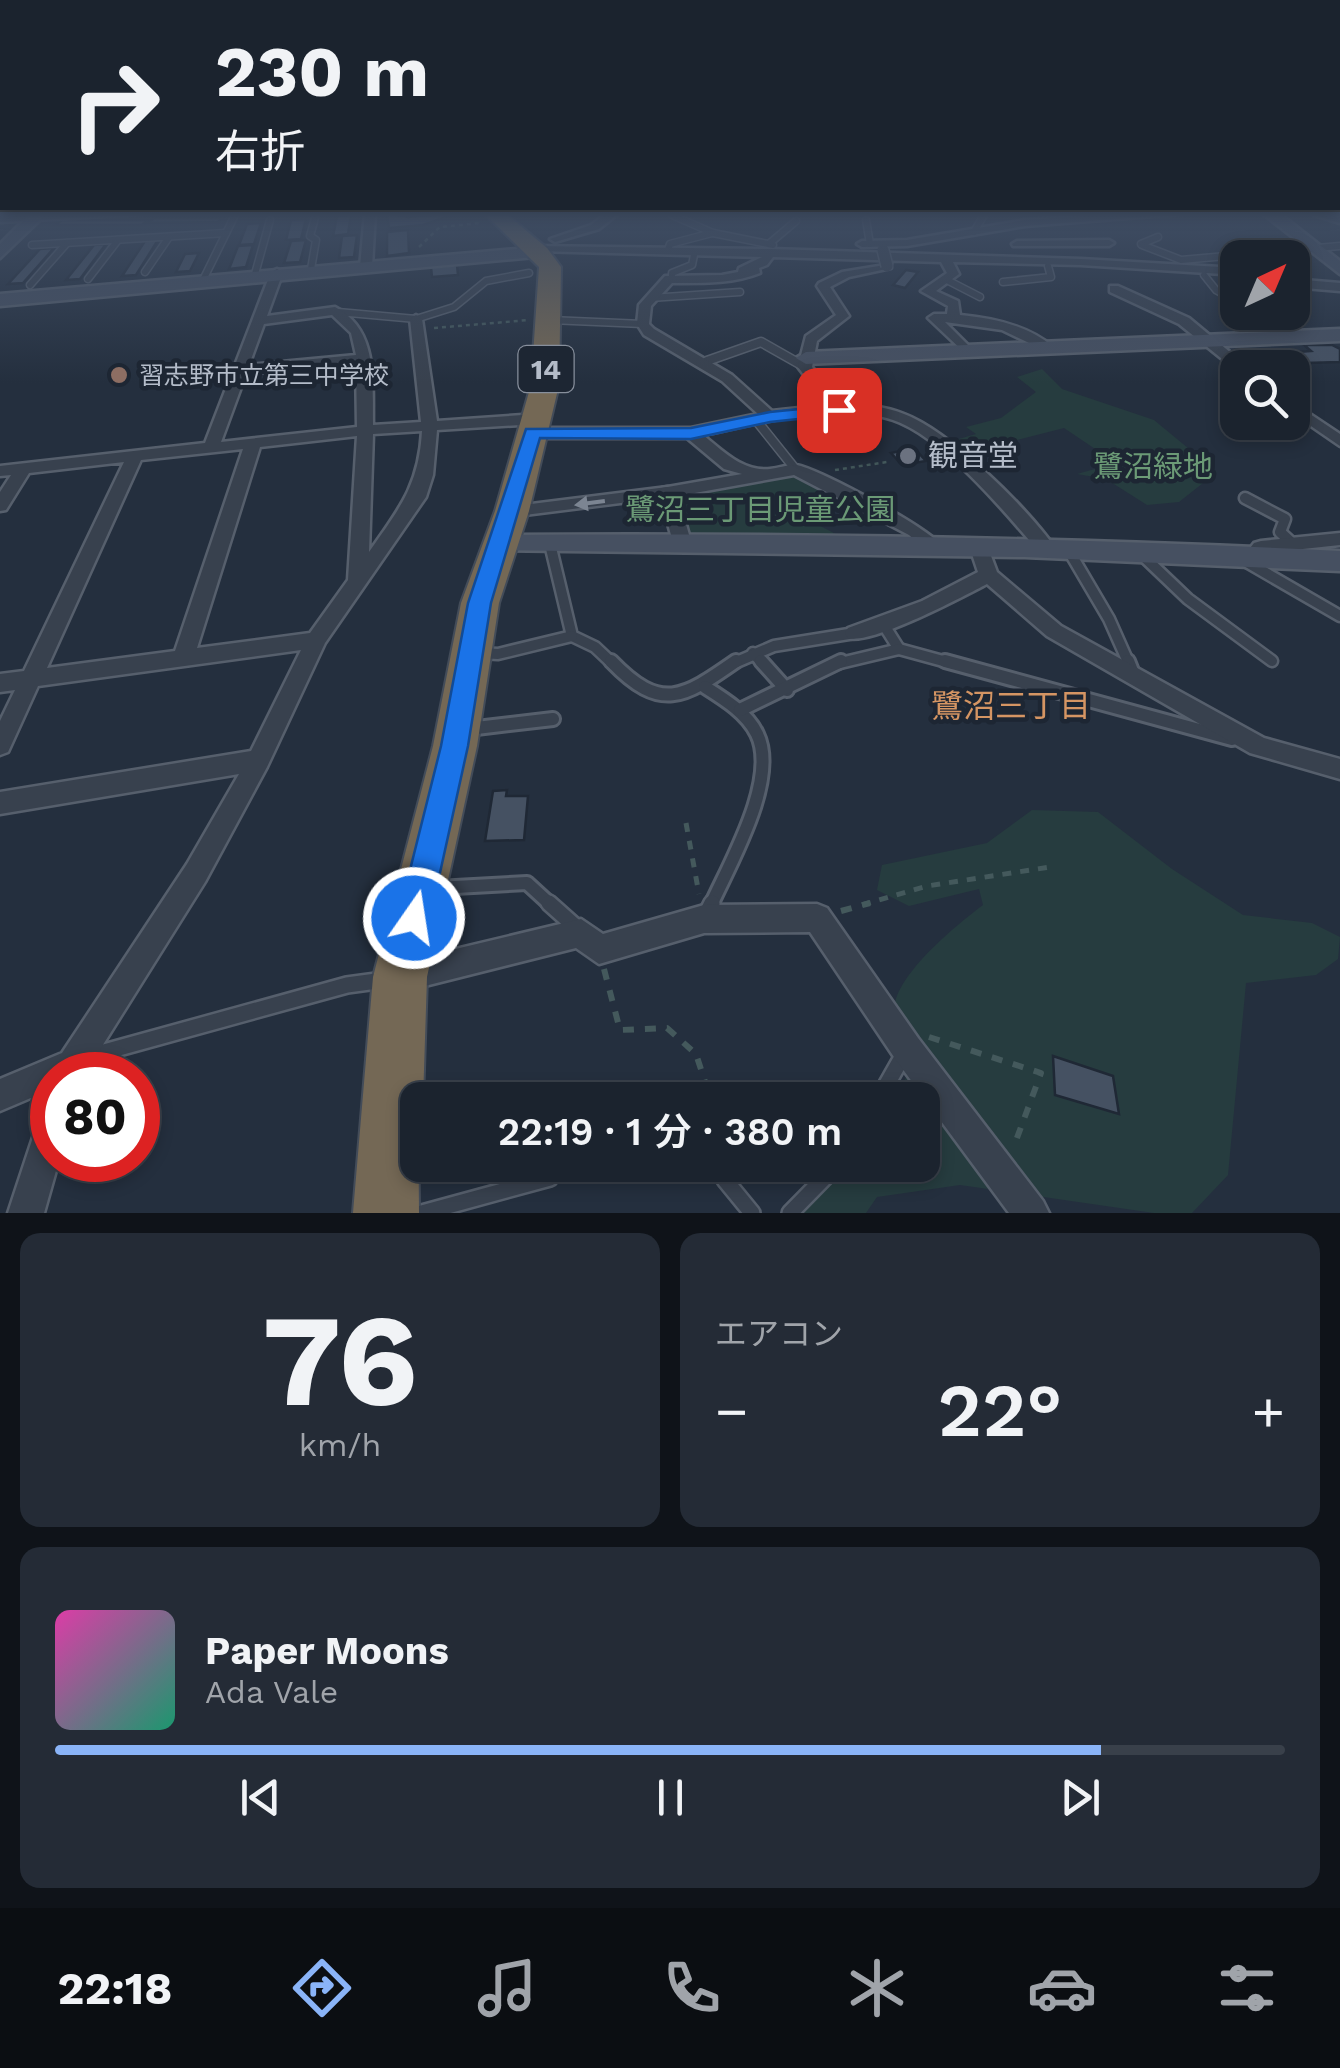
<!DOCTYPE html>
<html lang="ja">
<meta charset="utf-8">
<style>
:root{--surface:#1b232e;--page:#242b36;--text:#f1f3f6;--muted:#a0a4aa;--line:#39404a;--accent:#8ab4f8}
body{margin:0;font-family:"Work Sans","Noto Sans JP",sans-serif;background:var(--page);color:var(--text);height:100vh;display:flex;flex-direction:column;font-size:38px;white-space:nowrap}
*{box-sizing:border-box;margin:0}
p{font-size:32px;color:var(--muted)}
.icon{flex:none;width:55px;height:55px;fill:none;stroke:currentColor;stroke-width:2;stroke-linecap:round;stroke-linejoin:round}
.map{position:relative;height:1213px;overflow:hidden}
.side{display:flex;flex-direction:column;gap:20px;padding:20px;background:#0f1319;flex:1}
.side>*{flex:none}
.banner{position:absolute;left:0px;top:0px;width:1340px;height:210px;box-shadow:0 5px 15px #0003,0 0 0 2px var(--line);background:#1b232e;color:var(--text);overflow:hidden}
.needle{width:65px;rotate:44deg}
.fabs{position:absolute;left:1220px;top:240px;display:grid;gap:20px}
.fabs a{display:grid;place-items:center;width:90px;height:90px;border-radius:20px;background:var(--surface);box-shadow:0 5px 15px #0003,0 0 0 2px var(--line);font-size:50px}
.speed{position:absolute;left:30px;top:1052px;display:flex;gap:20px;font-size:50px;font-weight:700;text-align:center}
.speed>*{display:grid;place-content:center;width:130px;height:130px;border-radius:50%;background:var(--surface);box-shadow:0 5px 15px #0003,0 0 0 2px var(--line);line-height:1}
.speed .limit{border:15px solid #d22;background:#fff;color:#111}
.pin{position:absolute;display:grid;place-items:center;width:85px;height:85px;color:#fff;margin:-42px;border-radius:20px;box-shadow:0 5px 15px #0006}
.me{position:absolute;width:110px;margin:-55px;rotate:13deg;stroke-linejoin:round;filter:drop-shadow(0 0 8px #0008)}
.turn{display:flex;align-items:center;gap:35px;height:210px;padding:0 50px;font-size:45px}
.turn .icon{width:130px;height:130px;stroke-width:2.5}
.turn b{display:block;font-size:70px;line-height:85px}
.big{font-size:75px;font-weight:600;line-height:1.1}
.side .widget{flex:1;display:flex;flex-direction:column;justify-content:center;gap:15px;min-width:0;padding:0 35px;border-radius:20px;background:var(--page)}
.side .dial{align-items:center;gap:0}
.dial b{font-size:130px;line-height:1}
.song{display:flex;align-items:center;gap:30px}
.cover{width:120px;height:120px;border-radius:15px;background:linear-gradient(135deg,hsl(320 70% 55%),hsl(160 70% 35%))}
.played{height:10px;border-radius:5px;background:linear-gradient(90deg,var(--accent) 85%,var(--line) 85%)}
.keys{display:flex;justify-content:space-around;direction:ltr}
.heat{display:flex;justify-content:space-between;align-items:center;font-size:55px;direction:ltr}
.side .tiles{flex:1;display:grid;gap:20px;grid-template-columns:1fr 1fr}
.widget:last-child{grid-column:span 2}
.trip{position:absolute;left:400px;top:1082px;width:540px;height:100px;border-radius:20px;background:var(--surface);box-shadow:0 5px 15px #0003,0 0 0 2px var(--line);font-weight:600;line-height:100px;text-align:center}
.dock{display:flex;height:160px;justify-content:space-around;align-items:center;background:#0b0e12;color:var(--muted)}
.dock .icon{width:70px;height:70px}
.dock .current{color:var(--accent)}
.dock b{font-size:45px;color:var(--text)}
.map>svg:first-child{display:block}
.green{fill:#263c3f}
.building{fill:#455162;stroke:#1f2835;stroke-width:2.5}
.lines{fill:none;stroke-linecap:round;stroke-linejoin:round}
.lane-far4-casing{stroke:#565f6c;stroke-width:9}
.lane-far3-casing{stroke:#565f6c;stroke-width:11}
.lane-far2-casing{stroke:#565f6c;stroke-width:15}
.lane-far1-casing{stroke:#565f6c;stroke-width:18}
.lane-casing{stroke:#565f6c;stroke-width:20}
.street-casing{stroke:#565f6c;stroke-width:5}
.secondary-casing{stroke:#565f6c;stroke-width:5}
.highway-casing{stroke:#434c59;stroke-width:4}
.path-far2{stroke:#44595c;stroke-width:2.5;stroke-dasharray:4 4;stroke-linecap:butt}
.path-far1{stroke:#44595c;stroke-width:5;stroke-dasharray:9 9;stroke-linecap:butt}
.path{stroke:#44595c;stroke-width:6;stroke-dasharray:11 11;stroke-linecap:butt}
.lane-far4{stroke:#38414e;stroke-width:6}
.lane-far3{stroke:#38414e;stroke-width:8}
.lane-far2{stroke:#38414e;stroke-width:10}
.lane-far1{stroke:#38414e;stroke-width:12}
.lane{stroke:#38414e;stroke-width:15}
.street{fill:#38414e;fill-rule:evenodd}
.secondary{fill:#465061;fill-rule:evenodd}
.highway{fill:#746855;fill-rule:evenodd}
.street-bridge-casing{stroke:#565f6c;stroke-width:14;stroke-linecap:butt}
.street-bridge{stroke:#38414e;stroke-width:11}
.oneway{fill:#7c8592}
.route{fill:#1a73e8;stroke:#114b97;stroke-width:2.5}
.education-dot{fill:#8d6e63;stroke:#1d2633;stroke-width:4}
.worship-dot{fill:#6b7280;stroke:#1d2633;stroke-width:4}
.labels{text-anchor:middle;stroke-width:9;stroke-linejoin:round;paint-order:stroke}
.far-poi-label{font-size:25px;fill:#b4bcc9;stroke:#1d2633;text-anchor:start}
.shield{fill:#1d2633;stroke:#878f9c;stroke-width:2.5}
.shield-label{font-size:28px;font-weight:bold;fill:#b4bcc9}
.poi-label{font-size:30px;fill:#b4bcc9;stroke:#1d2633;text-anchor:start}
.park-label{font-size:30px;fill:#6b9a76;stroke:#1d2633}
.neighbourhood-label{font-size:32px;fill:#d59563;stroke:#1d2633}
</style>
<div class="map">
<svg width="1340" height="1213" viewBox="0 0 1340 1213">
<rect width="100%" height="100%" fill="#242f3e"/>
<g class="green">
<polygon points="1042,369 1062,389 1154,420 1217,472 1179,502 1147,505 1106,479 1077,474 1116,463 1064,428 958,455 945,443 976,434 966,427 1001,418 1036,392 1017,377"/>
<polygon points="796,470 844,492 797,514 861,547 682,542 668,492"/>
<path d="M1032 810 1098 812 1172 869 1243 915 1312 923 1340 937 1338 959 1316 975 1246 983 1228 1175 1192 1213H1154L960 1185 877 1197 866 1213H802L844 1165H922V1100H892L920 1055C912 1043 898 1027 895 1014 888 980 959 923 983 905L979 889 909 906 877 890 882 865 987 843Z"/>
</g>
<g class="building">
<polygon points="387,213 408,217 458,213 423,225 389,228"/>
<polygon points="351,215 348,234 333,236 337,216"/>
<polygon points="154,218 223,218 218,222 148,223"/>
<polygon points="306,219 301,239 286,240 291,220"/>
<polygon points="62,220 148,220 142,225 55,225"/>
<polygon points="261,223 254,244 239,245 247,224"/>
<polygon points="408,230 409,253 387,256 387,232"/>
<polygon points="357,235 354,257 339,258 342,236"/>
<polygon points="158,240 136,275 122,276 145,241"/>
<polygon points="306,240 300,262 284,263 291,241"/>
<polygon points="106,244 80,279 66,280 94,245"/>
<polygon points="253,245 246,267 229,269 238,246"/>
<polygon points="54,248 23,283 8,284 40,249"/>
<polygon points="199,253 190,271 176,272 185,254"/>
<polygon points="457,265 458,275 432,277 431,267"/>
<polygon points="906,270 918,272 905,288 893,285"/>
<polygon points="1304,345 1332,345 1340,349 1340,362 1268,364 1255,355 1311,351"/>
<polygon points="914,448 926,461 902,465 891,453"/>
<polygon points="507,790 506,796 528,796 524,840 485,841 493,791"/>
<polygon points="1053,1056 1113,1076 1119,1114 1055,1095"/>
</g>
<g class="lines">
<defs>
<g id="lane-far4">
<polyline points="672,215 713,233 773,245"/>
<polyline points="866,220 870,244"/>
<polyline points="974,232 985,213"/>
<polyline points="770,243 796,221"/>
<polyline points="1141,244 1158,237"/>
<polyline points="32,245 226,233"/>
<polyline points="1142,245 1181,260 1340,246"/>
<polyline points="668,250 670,244 712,233"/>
<polyline points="311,269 316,240 310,236 315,218"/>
<polyline points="145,272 169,237"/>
<polyline points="255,274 270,220"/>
<polyline points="1204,275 1216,290 1238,302"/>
<polyline points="672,278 672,273 692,265 694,255"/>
<polyline points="88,279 118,240"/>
<polyline points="945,279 980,297"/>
<polyline points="202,282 236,213"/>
<polyline points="1003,282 1051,277 1048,266"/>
<polyline points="30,285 67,243"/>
<polyline points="650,298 740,292"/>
<polyline points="338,312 416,319 454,307 486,281 529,273"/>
<polyline points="550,320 643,324"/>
</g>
<g id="lane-far3">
<polyline points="707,361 761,342 805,367"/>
<polyline points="756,420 796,470"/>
</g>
<g id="lane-far2">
<polyline points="1245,498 1285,519 1280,532 1293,544"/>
<polyline points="516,511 668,492"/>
<polyline points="550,544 572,636 595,647 613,664"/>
<polyline points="1069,551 1109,619 1129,664"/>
<polyline points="1143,556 1188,599 1272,661"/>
<polyline points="1245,561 1340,616"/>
<polyline points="882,622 899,649"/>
<polyline points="480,653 498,654 572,636"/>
<polyline points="753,653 763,664"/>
<polyline points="732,664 774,646 855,633"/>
<polyline points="836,664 899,649 954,664"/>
</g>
<g id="lane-far1">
<path d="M611 661C661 713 683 698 736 661"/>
<polyline points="761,661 787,690"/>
<polyline points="945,661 1232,739"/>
<polyline points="1128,661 1134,676"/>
<path d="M705 687C724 699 747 713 757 734 779 779 730 863 711 905"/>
<polyline points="740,710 841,661"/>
<polyline points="468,729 553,719"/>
<polyline points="437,888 527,883 551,905"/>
</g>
<g id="lane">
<polyline points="549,903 577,928"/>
<polyline points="706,915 712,903"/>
<polyline points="86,1057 347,985 384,980"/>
<polyline points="878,1100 904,1054"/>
<polyline points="723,1165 725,1180 752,1213"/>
<polyline points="422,1213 550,1178"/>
<polyline points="790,1213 837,1165"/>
</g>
<g id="street">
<polygon points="63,213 159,213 0,222 0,216"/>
<polygon points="365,213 375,213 372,267 366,270 360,267"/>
<polygon points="607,213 619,213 599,229 555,242 550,239 591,225"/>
<polygon points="1130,213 1193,213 1025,226 907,246 862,247 857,244 862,241 907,240 1025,220"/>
<polygon points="1313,213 1340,217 1340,223 1314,215"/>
<polygon points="1017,241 1109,240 1114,243 1109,246 1013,246 1012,244"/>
<path d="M532 246 771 249 1081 259 1238 268V275L1081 265 953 262 959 274 936 291 958 301 960 315C992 318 1028 325 1053 347L1046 351 1002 330 945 322 973 350 966 354 928 318 934 314H947L948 306 921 291 947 273 941 262 773 257 767 265 759 268 760 273C733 284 702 283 672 283L651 306 649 324 654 329 732 375 772 411 827 405 798 367 806 336 836 315 817 286 819 283 842 272 891 264V268L849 277 830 287 849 316 817 341 812 367 842 404C863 405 885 406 904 414 950 431 1028 509 1056 549L1047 555 1040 553C1006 513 943 437 893 420 836 401 760 423 703 435 723 451 743 472 770 469 780 468 792 463 801 466 829 475 928 527 944 548L942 552H928L909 535 794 475 678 496 691 542 682 548 673 542 659 492 662 488 742 474 724 469 687 438H532L524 433 532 428H691L758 414 722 381 644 335 637 324 639 305 665 276 722 275 738 272 739 268 762 257 536 251 530 248Z"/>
<path d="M277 269 283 272 267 316 335 307C379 330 372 382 373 425L421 422 410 319 416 315 422 319 437 421 537 414 545 419 537 424 437 430 433 475 426 497 325 643 267 767 205 882 84 1075H52V1089L0 1111V1079L62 1053 187 864 239 774 0 814V792L251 751 301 650 38 686 8 752 0 755V721L15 690 0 692V674L24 671 124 462 29 473 6 510 0 511V492L11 475 0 476V466L205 443 271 272ZM332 315 351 333 356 355 249 365 264 324ZM356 363 357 427 221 442 246 374ZM422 431C419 486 399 509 369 552L373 434ZM357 436 348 580 310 633 197 648 260 447ZM243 449 175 651 47 668 141 460Z"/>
<polygon points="1292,279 1340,283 1340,291 1292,287"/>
<polygon points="1110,286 1118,286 1189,318 1249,368 1238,368 1237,371 1179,324 1110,292"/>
<polygon points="1292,402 1340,434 1340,446 1292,413"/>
<polygon points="1340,533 1340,545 1266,553 1253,562 1244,556 1254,543 1261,541"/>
<path d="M979 542 988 548 997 572 1061 626 1264 738 1340 759V779L1250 753 1047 636 987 584C962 597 872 645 848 638L845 633 848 628 922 601 978 572 970 548Z"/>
<polygon points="817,904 827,908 918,1038 1043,1201 1049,1213 1009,1213 896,1060 810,932 704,933 599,964 576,948 401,992 391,987 386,977 391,967 401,962 581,919 603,934 704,905"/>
<polygon points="52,1111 52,1160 59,1160 44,1213 8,1213 40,1116"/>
</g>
<g id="secondary">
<polygon points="31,213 47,213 0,258 0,244"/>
<polygon points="1262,213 1279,213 1340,261 1340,274"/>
<polygon points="540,247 548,252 546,256 0,306 0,294"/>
<polygon points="1340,329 1340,341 806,364 796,358 806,352"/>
<path d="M500 535C780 533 1060 537 1340 551V571L1025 557 490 550 486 544 490 538Z"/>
</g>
<polygon id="highway" points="484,213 505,213 547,248 561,267 559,385 529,511 499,603 477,746 427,977 423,1100 418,1100 419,1213 353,1213 373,977 433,746 461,603 495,511 531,385 539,267"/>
</defs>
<use href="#lane-far4" class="lane-far4-casing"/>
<use href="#lane-far3" class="lane-far3-casing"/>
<use href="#lane-far2" class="lane-far2-casing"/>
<use href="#lane-far1" class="lane-far1-casing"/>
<use href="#lane" class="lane-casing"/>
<use href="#street" class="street-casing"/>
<use href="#secondary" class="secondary-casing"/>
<use href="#highway" class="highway-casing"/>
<g class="path-far2">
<polyline points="642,213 653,213"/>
<polyline points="419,247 440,227 480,223"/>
<polyline points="434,328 529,320"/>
<polyline points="835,470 887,462"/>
</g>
<g class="path-far1">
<polyline points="686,823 699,894"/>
<polyline points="862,905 927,886 1050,867"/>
</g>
<g class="path">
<polyline points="841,911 870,903"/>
<polyline points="604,969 620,1030 667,1028 696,1054 711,1100"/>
<polyline points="929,1037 1041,1073 1014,1146"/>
</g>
<use href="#lane-far4" class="lane-far4"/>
<use href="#lane-far3" class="lane-far3"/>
<use href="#lane-far2" class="lane-far2"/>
<use href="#lane-far1" class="lane-far1"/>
<use href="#lane" class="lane"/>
<use href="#street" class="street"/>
<use href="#secondary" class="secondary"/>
<use href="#highway" class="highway"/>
<defs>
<polyline id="street-bridge" points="883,250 887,266"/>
</defs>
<use href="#street-bridge" class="street-bridge-casing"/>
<use href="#street-bridge" class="street-bridge"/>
</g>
<defs><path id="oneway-solid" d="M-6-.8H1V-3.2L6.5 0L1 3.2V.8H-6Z" transform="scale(2.5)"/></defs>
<use class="oneway" href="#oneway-solid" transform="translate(590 503) rotate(172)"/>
<linearGradient id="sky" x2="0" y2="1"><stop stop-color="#141a22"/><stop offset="0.56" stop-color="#3f4d63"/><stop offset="1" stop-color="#3f4d63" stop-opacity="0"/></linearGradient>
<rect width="1340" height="383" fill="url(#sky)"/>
<polygon class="route" points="839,405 845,406 845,414 770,422 691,439 540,438 491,603 468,746 430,918 425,929 414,934 403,929 398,918 441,746 468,603 526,429 691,428 770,412"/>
<circle class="education-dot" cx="119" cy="375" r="10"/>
<circle class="worship-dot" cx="908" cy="456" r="10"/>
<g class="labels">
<g class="far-poi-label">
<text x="139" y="384">習志野市立第三中学校</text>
</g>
<rect class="shield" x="518.5" y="346" width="55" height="46" rx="8"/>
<g class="shield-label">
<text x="546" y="379">14</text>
</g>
<g class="poi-label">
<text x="928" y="466">観音堂</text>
</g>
<g class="park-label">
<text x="1153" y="477">鷺沼緑地</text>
<text x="760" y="520">鷺沼三丁目児童公園</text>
</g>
<g class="neighbourhood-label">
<text x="1011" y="717">鷺沼三丁目</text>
</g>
</g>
</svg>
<div class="fabs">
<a><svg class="needle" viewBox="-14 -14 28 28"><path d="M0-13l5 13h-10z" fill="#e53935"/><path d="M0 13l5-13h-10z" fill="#a0a4aa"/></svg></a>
<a><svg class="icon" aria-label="search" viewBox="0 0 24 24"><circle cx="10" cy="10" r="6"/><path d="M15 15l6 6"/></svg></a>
</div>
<div class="speed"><div class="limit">80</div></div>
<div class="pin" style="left:839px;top:410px;background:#d93025"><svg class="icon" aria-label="arrive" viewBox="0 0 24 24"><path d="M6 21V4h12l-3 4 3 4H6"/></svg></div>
<svg class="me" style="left:414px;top:918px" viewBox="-20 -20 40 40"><circle r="17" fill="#1a73e8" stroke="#fff" stroke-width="3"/><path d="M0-11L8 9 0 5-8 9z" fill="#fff"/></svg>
<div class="trip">22:19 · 1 分 · 380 m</div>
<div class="banner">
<div class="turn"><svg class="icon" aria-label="right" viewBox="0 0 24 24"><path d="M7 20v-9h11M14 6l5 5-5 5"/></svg><div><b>230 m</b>右折</div></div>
</div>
</div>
<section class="side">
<div class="tiles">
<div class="widget dial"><b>76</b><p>km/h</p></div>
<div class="widget"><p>エアコン</p>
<div class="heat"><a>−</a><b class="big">22°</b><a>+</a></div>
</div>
<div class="widget">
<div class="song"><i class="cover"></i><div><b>Paper Moons</b><p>Ada Vale</p></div></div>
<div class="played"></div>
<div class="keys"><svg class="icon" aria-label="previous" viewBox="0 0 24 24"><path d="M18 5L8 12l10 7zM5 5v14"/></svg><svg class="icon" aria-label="pause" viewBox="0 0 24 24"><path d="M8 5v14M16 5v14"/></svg><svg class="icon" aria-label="next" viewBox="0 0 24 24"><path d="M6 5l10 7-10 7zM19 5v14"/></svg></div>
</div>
</div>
</section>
<nav class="dock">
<b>22:18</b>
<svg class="icon current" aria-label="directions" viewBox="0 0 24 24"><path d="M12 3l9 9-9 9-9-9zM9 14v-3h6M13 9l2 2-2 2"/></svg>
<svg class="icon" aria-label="music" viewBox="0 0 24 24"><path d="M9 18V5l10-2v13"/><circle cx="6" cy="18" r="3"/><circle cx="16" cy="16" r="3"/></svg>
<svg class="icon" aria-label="phone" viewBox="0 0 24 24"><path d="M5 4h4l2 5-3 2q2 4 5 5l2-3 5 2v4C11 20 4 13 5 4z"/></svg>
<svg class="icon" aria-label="climate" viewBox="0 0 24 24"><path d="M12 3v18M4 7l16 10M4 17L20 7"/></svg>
<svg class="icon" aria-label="car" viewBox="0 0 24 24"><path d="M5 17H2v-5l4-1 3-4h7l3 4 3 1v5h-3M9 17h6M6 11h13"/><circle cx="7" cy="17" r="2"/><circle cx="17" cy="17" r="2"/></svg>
<svg class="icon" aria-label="filters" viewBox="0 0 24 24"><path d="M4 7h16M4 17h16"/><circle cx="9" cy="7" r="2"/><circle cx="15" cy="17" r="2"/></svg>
</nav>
